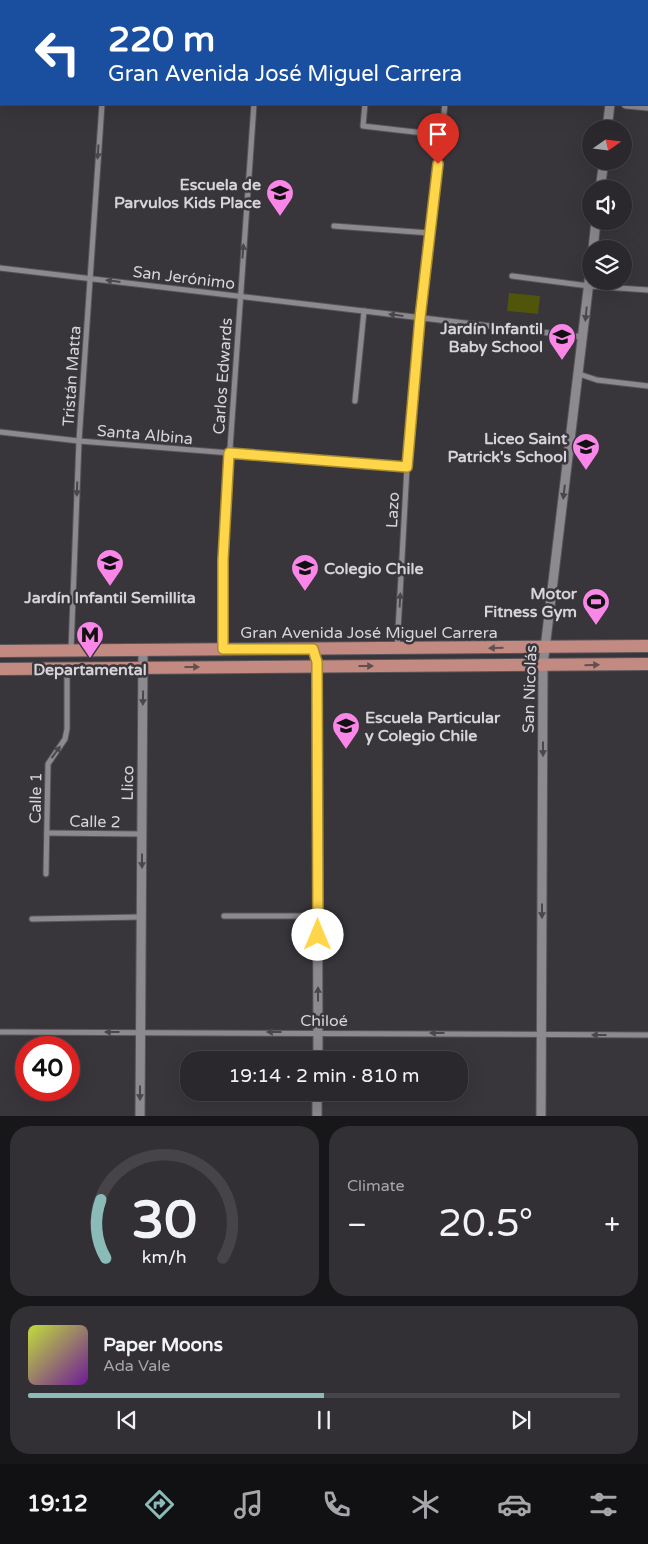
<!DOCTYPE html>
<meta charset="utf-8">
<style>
:root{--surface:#2a282c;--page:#323034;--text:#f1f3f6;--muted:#a5a6a9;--line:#464448;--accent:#8bbbb9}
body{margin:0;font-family:"Varela Round",sans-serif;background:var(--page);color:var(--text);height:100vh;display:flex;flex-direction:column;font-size:19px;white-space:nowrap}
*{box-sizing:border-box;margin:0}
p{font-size:16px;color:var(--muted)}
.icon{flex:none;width:28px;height:28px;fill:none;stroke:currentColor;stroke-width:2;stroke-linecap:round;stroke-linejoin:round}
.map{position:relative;height:1116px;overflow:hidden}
.sheet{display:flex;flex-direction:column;gap:10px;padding:10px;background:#171618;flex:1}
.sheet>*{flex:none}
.banner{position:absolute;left:0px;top:0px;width:649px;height:105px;box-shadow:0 5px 20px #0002,0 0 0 1px var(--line);background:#1a4fa0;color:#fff;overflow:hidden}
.needle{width:32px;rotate:76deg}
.buttons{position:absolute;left:582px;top:120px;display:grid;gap:10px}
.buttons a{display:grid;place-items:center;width:50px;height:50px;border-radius:50%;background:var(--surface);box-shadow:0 5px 20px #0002,0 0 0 1px var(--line);font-size:25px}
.speed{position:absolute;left:15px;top:1036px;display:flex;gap:10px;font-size:25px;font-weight:700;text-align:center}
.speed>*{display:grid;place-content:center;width:65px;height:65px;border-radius:50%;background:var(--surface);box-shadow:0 5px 20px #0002,0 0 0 1px var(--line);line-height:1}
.speed .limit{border:8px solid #d22;background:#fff;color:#111}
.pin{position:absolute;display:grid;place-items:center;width:42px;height:42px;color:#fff;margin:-51px -21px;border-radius:50% 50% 50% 0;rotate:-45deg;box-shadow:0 0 5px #0007}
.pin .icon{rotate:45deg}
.me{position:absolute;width:55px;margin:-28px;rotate:0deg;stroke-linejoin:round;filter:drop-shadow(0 0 4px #0008)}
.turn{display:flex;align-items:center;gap:18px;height:105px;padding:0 25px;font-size:22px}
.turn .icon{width:65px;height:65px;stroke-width:2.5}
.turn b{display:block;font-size:35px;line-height:42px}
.big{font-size:38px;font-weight:600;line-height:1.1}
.sheet .card{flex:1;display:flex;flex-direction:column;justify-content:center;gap:8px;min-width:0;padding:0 18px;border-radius:20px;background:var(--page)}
.sheet .dial{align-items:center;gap:0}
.dial svg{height:130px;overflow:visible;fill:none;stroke:var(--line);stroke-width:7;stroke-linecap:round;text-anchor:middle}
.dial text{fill:var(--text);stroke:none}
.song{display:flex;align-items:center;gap:15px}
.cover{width:60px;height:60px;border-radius:8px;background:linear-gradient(135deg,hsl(70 70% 55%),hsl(280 70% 35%))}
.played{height:5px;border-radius:2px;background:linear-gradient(90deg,var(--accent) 50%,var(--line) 50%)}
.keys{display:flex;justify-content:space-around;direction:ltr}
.heat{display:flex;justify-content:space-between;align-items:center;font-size:28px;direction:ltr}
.sheet .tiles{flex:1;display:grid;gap:10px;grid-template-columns:1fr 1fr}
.card:last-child{grid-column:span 2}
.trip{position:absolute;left:180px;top:1051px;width:288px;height:50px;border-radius:20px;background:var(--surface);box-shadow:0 5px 20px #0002,0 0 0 1px var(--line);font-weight:600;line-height:50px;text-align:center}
.menu{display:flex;height:80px;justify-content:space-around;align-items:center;background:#111012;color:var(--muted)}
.menu .icon{width:35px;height:35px}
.menu .current{color:var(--accent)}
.menu b{font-size:22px;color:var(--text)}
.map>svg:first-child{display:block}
.green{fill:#51540b}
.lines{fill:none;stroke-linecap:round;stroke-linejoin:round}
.minor-casing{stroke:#565459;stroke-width:7}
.tertiary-casing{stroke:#565459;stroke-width:11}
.primary-casing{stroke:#565459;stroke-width:14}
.minor{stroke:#8c898f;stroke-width:5}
.tertiary{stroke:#8c898f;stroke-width:9}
.primary{stroke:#c38a82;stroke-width:12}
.oneway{fill:#49474c}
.oneway2{fill:#624f50}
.route-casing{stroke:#a68a30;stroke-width:12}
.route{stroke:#ffd54a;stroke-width:9}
.labels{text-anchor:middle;stroke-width:5;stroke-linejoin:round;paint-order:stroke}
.poi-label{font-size:16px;font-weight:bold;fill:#d6d4d8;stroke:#38363b;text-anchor:end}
.street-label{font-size:16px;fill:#d6d4d8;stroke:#38363b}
</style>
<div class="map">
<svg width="648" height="1117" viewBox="0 0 648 1117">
<rect width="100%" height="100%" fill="#38363b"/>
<polygon class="green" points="509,293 540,296 538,314 507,311"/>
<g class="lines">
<defs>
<g id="minor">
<polyline points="99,1 99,0"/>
<polyline points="109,1 109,0"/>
<polyline points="261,1 261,0"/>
<polyline points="457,1 457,0"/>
<polyline points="365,104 363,126 441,135"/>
<polyline points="334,226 430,233"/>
<polyline points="0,268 583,337"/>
<polyline points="512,276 589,286 648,290"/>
<polyline points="579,374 597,380 648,386"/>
<polyline points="355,401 364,311"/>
<polyline points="0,432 79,441 407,467"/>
<polyline points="223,649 224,535 254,104"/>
<polyline points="397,649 407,467 420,318 445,104"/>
<polyline points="71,650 79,441 102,104"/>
<polyline points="47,833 142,834"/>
<polyline points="46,874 48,764 65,739 67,729 67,669"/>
<polyline points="224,916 318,916"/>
<polyline points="32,919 141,917"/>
<polyline points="0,1032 648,1035"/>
</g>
<g id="tertiary">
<polyline points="60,0 70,1"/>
<polyline points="622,1 622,0"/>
<polyline points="626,104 648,106"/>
<polyline points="607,129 610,104"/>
<polyline points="600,189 604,161"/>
<polyline points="593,249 596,221"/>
<polyline points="317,666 318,1060"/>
<polyline points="140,1117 143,650"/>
<polyline points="317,1117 317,1092"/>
<polyline points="541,1117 543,665 591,265"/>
</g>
<g id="primary">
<polyline points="0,651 648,646"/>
<polyline points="0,669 648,664"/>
</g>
</defs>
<use href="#minor" class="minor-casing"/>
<use href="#tertiary" class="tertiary-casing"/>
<use href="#primary" class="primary-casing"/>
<use href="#minor" class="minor"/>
<use href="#tertiary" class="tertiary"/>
<use href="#primary" class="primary"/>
</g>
<defs><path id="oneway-solid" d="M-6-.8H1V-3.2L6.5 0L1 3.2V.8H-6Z" transform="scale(1.25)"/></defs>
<g class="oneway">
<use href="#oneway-solid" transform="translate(98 152) rotate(94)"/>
<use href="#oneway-solid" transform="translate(243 251) rotate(-86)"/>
<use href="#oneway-solid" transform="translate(113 281) rotate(-173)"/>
<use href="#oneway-solid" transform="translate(586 314) rotate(96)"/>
<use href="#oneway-solid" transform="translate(396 315) rotate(-173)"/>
<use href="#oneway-solid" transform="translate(77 489) rotate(92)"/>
<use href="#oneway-solid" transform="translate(564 492) rotate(97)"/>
<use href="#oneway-solid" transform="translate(400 600) rotate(-87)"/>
<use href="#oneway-solid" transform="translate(143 698) rotate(91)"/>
<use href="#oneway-solid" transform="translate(543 749) rotate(90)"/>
<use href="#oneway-solid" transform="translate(56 752) rotate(-54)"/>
<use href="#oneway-solid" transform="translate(142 861) rotate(90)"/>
<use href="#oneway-solid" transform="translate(542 911) rotate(90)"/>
<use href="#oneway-solid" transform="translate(318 994) rotate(-90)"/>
<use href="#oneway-solid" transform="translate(112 1032) rotate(-180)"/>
<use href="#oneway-solid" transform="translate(274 1032) rotate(-180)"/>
<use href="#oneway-solid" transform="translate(437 1033) rotate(-180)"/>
<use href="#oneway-solid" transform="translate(599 1035) rotate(-180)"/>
<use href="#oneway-solid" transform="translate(140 1093) rotate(90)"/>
</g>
<g class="oneway2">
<use href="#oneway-solid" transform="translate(496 648) rotate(179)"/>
<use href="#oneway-solid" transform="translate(592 665) rotate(-1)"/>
<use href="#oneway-solid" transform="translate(366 666)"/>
<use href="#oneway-solid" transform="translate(192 667)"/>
</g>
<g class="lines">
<defs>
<polyline id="route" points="318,935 317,662 313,649 223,649 223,560 229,453 407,467 420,318 438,164"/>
</defs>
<use href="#route" class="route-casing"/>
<use href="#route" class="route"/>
</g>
<defs>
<symbol id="school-pin" viewBox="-11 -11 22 30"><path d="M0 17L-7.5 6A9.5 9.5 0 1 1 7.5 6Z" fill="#fa87e7" stroke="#38363b"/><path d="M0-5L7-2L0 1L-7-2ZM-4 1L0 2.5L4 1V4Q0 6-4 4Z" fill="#111"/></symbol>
<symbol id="stadium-pin" viewBox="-11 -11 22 30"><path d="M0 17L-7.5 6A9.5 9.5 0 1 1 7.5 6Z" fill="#fa87e7" stroke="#38363b"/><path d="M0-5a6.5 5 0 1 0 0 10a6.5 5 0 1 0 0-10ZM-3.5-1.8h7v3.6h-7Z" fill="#111"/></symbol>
<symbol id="metro-pin" viewBox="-11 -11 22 30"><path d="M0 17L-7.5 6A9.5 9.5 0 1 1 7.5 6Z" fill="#fa87e7" stroke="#38363b"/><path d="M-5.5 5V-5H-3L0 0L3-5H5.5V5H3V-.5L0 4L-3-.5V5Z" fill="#111"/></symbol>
</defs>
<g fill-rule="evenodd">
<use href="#school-pin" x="264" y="177" width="32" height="43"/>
<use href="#school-pin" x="546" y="321" width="32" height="43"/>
<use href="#school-pin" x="570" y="431" width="32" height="43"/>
<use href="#school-pin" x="94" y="547" width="32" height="43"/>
<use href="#school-pin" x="289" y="552" width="32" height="43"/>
<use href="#stadium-pin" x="580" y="586" width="32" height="43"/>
<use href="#metro-pin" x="74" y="619" width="32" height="43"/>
<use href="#school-pin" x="330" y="710" width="32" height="43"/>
</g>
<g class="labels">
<g class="poi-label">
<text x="261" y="190">Escuela de<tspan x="261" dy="18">Parvulos Kids Place</tspan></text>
<text x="543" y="334">Jardín Infantil<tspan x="543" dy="18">Baby School</tspan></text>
<text x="567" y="444">Liceo Saint<tspan x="567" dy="18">Patrick's School</tspan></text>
<text x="324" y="574" text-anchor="start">Colegio Chile</text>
<text x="577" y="599">Motor<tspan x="577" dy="18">Fitness Gym</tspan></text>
<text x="110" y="603" text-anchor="middle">Jardín Infantil Semillita</text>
<text x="90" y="675" text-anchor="middle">Departamental</text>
<text x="365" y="723" text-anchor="start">Escuela Particular<tspan x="365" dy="18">y Colegio Chile</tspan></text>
</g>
<g class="street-label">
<text transform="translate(184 277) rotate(7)" y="6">San Jerónimo</text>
<text transform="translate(71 376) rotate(-86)" y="6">Tristán Matta</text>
<text transform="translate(222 376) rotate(-86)" y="6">Carlos Edwards</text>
<text transform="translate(145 434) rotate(5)" y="6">Santa Albina</text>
<text transform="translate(392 510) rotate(-87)" y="6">Lazo</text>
<text x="369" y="638">Gran Avenida José Miguel Carrera</text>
<text transform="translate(529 689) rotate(-88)" y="6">San Nicolás</text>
<text transform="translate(127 783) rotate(-89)" y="6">Llico</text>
<text transform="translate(35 798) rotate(-89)" y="6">Calle 1</text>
<text transform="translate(95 821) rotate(1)" y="6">Calle 2</text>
<text x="324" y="1026">Chiloé</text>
</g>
</g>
</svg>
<div class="buttons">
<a><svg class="needle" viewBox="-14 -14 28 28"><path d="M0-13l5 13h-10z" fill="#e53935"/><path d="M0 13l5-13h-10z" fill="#a5a6a9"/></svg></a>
<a><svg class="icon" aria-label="sound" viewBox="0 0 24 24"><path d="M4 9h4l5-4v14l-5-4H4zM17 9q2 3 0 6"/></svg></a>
<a><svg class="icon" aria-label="layers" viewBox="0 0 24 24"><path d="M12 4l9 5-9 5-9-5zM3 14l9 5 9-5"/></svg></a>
</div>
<div class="speed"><div class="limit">40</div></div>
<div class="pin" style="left:438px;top:164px;background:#d93025"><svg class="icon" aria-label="arrive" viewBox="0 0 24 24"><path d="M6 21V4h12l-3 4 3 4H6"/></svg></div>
<svg class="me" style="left:318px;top:935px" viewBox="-20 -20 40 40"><circle r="19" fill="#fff"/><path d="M0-13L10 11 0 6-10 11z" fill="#ffd54a"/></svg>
<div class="trip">19:14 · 2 min · 810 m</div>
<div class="banner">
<div class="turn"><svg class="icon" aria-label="left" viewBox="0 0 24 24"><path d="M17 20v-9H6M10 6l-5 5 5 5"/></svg><div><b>220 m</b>Gran Avenida José Miguel Carrera</div></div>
</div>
</div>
<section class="sheet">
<div class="tiles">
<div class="card dial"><svg viewBox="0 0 100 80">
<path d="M14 69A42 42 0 1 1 86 69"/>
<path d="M14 69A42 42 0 0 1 11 33" stroke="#8bbbb9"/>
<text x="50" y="56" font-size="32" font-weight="700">30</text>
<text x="50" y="72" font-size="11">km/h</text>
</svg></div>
<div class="card"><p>Climate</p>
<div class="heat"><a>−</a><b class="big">20.5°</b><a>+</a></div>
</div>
<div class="card">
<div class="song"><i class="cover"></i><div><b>Paper Moons</b><p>Ada Vale</p></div></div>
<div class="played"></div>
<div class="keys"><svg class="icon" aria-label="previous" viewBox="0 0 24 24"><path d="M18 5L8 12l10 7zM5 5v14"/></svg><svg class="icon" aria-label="pause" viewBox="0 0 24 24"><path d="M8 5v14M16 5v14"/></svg><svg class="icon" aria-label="next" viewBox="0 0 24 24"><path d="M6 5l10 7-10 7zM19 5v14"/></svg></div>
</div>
</div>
</section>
<nav class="menu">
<b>19:12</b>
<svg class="icon current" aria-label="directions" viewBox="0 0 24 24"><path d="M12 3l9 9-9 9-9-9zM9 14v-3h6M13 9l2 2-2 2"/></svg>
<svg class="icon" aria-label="music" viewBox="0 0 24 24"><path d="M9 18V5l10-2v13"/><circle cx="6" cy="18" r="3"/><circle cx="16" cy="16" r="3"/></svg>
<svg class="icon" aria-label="phone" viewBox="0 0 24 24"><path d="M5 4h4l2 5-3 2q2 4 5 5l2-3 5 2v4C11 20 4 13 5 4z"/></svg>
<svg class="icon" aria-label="climate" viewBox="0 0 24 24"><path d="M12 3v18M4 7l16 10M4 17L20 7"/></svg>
<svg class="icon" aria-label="car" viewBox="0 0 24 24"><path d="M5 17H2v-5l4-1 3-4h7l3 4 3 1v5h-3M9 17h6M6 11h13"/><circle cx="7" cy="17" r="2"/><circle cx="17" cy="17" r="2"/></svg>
<svg class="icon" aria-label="filters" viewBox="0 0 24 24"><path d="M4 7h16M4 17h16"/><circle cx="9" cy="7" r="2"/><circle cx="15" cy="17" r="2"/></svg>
</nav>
